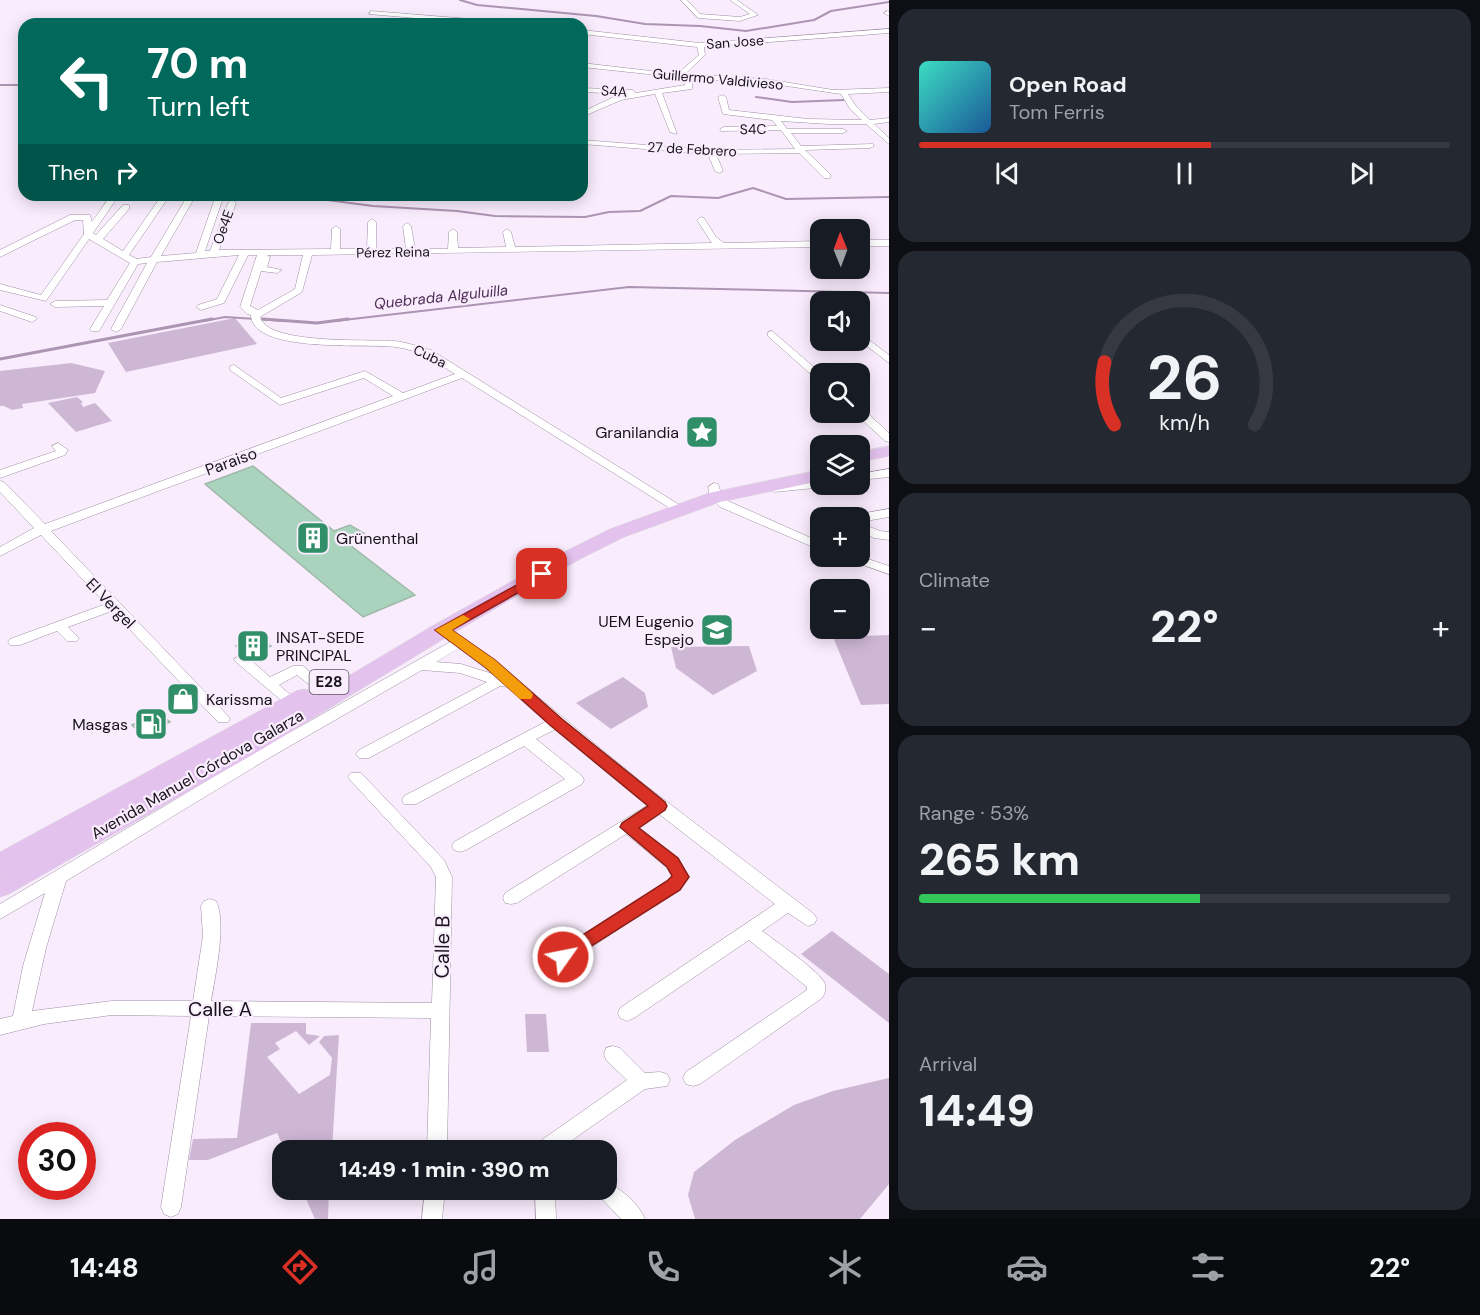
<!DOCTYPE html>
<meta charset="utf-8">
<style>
:root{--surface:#171b24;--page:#242831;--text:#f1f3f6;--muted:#9ea1a6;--line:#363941;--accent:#d93025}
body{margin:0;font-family:"DM Sans",sans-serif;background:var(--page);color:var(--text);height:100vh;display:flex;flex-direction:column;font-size:22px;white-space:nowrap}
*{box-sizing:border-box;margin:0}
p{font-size:20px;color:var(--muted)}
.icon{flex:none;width:33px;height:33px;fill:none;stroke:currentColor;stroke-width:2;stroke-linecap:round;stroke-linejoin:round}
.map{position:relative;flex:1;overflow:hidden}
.details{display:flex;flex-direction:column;gap:9px;padding:9px;background:#0d0f14;width:591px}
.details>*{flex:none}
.hud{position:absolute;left:18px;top:18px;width:570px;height:183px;border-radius:18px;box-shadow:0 3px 15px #0003;background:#00695c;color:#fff;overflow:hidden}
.needle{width:39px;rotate:359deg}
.fabs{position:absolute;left:810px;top:219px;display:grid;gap:12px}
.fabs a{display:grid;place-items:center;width:60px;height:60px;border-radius:12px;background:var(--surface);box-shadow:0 3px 15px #0003;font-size:30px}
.speed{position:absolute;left:18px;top:1122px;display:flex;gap:12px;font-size:30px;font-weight:700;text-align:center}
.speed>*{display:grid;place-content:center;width:78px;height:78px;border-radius:50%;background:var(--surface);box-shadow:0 3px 15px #0003;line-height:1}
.speed .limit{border:9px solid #d22;background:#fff;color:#111}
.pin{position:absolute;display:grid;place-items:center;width:51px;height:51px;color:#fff;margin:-26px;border-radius:12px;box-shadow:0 3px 9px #0006}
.me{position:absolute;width:66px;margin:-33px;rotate:57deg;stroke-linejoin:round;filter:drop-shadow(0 0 4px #0008)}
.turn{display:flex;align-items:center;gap:21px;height:126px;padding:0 30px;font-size:27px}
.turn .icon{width:78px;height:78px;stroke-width:2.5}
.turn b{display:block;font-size:42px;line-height:51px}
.then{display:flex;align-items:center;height:57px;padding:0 30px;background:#0003;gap:12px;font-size:22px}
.big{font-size:45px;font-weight:800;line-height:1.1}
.details .card{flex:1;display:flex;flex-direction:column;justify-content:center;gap:9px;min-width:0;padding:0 21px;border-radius:18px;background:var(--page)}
.details .dial{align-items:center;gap:0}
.dial svg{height:156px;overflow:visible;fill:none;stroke:var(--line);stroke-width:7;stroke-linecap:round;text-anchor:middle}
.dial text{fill:var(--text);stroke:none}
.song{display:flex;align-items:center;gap:18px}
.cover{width:72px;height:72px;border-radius:9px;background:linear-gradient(135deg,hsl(170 70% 55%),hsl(210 70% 35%))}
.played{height:6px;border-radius:3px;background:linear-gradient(90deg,var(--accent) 55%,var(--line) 55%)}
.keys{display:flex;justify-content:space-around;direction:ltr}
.heat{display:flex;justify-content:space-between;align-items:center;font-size:33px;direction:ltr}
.charge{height:9px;border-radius:4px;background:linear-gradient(90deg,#34c759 53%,var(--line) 0)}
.trip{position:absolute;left:272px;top:1140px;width:345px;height:60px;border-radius:18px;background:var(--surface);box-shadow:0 3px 15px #0003;font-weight:800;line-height:60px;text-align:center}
.tabs{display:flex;height:96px;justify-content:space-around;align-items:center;background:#090b0e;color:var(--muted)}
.tabs .icon{width:42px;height:42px}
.tabs .selected{color:var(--accent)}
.tabs b{font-size:27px;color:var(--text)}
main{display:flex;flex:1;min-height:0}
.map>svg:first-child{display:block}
.green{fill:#ceb7d5}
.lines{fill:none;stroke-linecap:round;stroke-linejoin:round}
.stream-far1{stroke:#ac94b3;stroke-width:2}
.stream{stroke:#ac94b3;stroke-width:3}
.building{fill:#aad3bd;stroke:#9fb8aa;stroke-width:1.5}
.minor-casing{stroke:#9e8fa2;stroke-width:1}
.primary-casing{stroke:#dad9da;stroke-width:1}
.minor{fill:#fff;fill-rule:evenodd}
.primary{fill:#e4c2ee;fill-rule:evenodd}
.route{fill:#d93025;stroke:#8d1f18;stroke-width:1.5}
.slow{fill:#f59e0b}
.labels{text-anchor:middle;stroke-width:4.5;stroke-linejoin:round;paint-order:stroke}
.far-street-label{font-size:14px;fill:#18131a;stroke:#f9ecfd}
.far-water-label{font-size:15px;font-style:italic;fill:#4e2d57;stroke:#f9ecfd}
.shield{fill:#f9ecfd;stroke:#5c545e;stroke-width:1.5}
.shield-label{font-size:15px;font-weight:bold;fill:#18131a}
.poi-label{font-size:16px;fill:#18131a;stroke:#f9ecfd;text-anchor:end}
.street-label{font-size:16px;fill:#18131a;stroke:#f9ecfd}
.near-street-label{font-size:20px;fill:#18131a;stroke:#f9ecfd}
</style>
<main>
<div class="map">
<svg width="889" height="1219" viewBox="0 0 889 1219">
<rect width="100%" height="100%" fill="#f9ecfd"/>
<g class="green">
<polygon points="235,318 257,344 126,372 108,343"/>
<polygon points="71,363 105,371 95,393 22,404 23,408 12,410 4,406 0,406 0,371"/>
<polygon points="77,397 83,402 81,403 83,407 95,403 112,421 76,432 48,403"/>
<polygon points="889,635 889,704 861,705 833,637"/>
<polygon points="749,646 757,671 713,695 676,668 671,647"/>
<polygon points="623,677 645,693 648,707 611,729 576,703"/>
<polygon points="832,931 889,974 889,1023 801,954"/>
<polygon points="525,1014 546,1014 549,1052 527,1052"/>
<polygon points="251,1023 306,1023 306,1034 320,1036 309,1045 296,1031 275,1043 280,1049 267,1057 299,1094 330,1075 332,1058 319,1042 324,1036 339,1035 332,1150 285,1150 277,1133 208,1160 189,1160 193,1139 237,1138"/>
<polygon points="889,1078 889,1184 860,1219 695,1219 688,1195 694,1172 735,1140 794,1105 833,1091"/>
<polygon points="302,1190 329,1190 328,1219 315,1219"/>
</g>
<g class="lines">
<g class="stream-far1">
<polyline points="460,0 477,5 596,16 645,24 700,26 746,31 814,20 831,11 889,2"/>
<polyline points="0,85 24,85"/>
<polyline points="756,97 792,102 844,100"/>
<polyline points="289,195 373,206 457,211 495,216 585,217 609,212 640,211 671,196 718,198 753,188 786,199 889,197"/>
<polyline points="204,321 225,317 286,321"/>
<polyline points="335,321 629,287 889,293"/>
</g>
<g class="stream">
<polyline points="263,319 317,323 348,319"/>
<polyline points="0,359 212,319"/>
</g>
</g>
<g class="building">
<polygon points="253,466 334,531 350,525 365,534 346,542 415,595 363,617 205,484"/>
<polygon points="258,636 271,646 250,656 236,646"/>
<polygon points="157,712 170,722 143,736 132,725"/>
</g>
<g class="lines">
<defs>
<g id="minor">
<polygon points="681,0 687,0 700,14 740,17 750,14 730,0 737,0 758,15 740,21 698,18"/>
<polygon points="371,11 507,22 510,24 483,24 369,14"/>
<polygon points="887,11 889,12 889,16 884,13"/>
<polygon points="170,22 179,24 167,24"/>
<polygon points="889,29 889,33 704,47 705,55 685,74 766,79 833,90 889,88 889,92 848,94 856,106 870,120 889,118 889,122 874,124 889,138 889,144 866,124 828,124 781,121 787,129 843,129 847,131 843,133 791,133 801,146 873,144 874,146 870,148 805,150 830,174 830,178 824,178 799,153 716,154 723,171 719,173 715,171 708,154 582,144 582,140 711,150 795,149 781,130 721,131 720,129 724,127 777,126 772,120 723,114 718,97 722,95 726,97 729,110 808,119 862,120 850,109 841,94 766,83 693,79 692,89 662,93 677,134 670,132 655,94 621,100 582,117 582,112 616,96 630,94 582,92 582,88 633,90 636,93 685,85 685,78 582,67 582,63 677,74 699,55 697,47 582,34 582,30 700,43"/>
<path d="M111 195H119L93 233 96 235 123 205H129V209L103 239 123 251 162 195H170L129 255 137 259 151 257 188 195H196L161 256 196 253 216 195H224L205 251H210L228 203 232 200 236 203 219 250 331 249 332 229 336 226 340 229V249H367L368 222 372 219 376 222V249H406L403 226 407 223 411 226 415 249H448L449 232 453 229 457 232 458 248 506 247 503 232 507 229 511 232 515 247 712 243 697 220 701 217 704 218 716 237 724 243 820 241V247L312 255 302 292 260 317C267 345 368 339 394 341 406 342 419 347 431 350L686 509 684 512H676L462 378 51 531 228 716 230 719 228 722H218L112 611 68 627 79 638 77 641H67L57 631 20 645H10L8 642 10 639 106 604 41 535 0 556V547L34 528 0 492V481L4 482 45 524 393 396 364 378 280 405 230 370V366L234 365 281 398 365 371 403 393 455 374C436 362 419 350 396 347 367 343 252 354 251 315L247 314 240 307 257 255H248L224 303 201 310 196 307 198 305 217 299 239 255 157 262 121 329 116 332 111 329 147 263 138 264 99 331H91L90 329 104 306 55 307 50 304 55 301 107 300 130 263 89 239 46 301 0 290V284L41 295 84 234 83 220H75L0 257V250L70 215H90L92 222ZM267 255H303L295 289 258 310 250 306 261 271 277 273 282 270 267 267 270 257Z"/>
<polygon points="456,195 464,195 464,196 460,199"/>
<rect x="860" y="240" width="29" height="6"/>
<polygon points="0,305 36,317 37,319 32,322 0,311"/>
<polygon points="772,331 822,374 820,374 820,380 816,379 768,336 768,332"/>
<polygon points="860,333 889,355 889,363 859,340"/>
<polygon points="860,409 864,410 889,433 889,442 885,441 856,414 855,412 860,412"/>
<polygon points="58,443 68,450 65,455 0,478 0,470 56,451 52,446"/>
<polygon points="889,469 889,477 860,480 860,474"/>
<polygon points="820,480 820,484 826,484 824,487 774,492 768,488 774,484"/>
<polygon points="714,483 718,484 722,496 728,501 820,542 820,550 720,507 710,497 708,487"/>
<polygon points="889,509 889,517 860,522 860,518 854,518 860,514"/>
<polygon points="860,523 880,531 889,532 889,540 874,538 860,531"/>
<polygon points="838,556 859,556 889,566 889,574"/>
<path d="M442 626 465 639 497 663 645 785 814 914 817 919 814 924 808 926 788 913 762 931C774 940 821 972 825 984 826 989 825 994 822 998L700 1084 693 1086 686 1084 683 1078 686 1072 807 990V987L749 940 634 1018 627 1021 620 1018 618 1013 620 1008 775 904 659 814 638 827 678 859 689 877 679 889 569 962 563 964 557 962 554 957 557 952 667 881 672 876 666 867 626 834 517 903 511 904 505 903 503 898 505 893 648 805 556 729 536 739 582 776 584 780 582 784 466 850 460 852 454 850 452 846 454 842 565 779 524 746 416 804H404L402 800 404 796 547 721 508 687 500 686 369 758H359L356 754 359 750 487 682 460 673 422 670 269 758 66 881 46 948 32 1011 112 1001H193L203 936 201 906 204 901 210 899 216 901C227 922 215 977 211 1001L432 1003 436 877 431 867 351 781 348 777 351 773H361L444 860 452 877 447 1150H427L431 1018 209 1016 181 1207 178 1214 171 1217 164 1214 161 1207 191 1016 112 1015 44 1024 0 1035V1019L13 1016 23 966 45 893 0 919V904L259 750 450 642 435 630ZM459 648 493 674 461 664 436 662Z"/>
<polygon points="241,655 246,656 270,677 293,666 303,666 328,687 321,692 316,690 297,675 279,685 300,703 298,706 288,706 236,662 234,659"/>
<polygon points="613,1046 620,1048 645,1073 660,1072 667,1074 670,1080 667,1086 645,1089 558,1150 533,1150 536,1144 627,1080 606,1060 604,1054 606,1048"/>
<path d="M606 1182C621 1188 639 1204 645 1219H621L603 1200 595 1197 592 1190H606Z"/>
<polygon points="425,1190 445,1190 442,1219 422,1219"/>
<polygon points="535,1190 555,1190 556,1219 536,1219"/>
</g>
<g id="primary">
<polygon points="889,446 889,456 860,462 860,452"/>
<polygon points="820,470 820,481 720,502 624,537 580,559 450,635 259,751 9,894 0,897 0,875 5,872 0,874 0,852 296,691 304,689 312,691 315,696 434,625 566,551 610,529 709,493"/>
</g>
</defs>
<use href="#minor" class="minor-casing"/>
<use href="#primary" class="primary-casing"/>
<use href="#minor" class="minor"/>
<use href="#primary" class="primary"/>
</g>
<polygon class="route" points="542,571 546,572 548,574 546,577 452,630 495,660 562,719 665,802 667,806 665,810 639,828 678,858 689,877 680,890 563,964 556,962 554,957 556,952 667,881 672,876 667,867 620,827 622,823 648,806 551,726 485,667 435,630"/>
<polygon class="slow" points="463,615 470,619 452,630 495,660 531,692 533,695 531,699 520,699 485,667 435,630"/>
<defs>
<symbol id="sight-square" viewBox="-11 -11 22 22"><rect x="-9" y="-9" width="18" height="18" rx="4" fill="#308f68" stroke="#f9ecfd"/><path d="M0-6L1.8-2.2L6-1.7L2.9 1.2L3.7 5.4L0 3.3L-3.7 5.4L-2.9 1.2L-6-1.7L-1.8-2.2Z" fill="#fff"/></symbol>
<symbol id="building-square" viewBox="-11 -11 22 22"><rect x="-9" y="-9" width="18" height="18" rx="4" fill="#308f68" stroke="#f9ecfd"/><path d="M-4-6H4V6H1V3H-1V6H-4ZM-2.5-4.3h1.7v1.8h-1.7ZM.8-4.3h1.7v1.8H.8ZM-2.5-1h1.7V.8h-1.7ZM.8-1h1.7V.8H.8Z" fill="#fff"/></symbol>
<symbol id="university-square" viewBox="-11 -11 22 22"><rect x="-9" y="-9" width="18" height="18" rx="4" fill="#308f68" stroke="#f9ecfd"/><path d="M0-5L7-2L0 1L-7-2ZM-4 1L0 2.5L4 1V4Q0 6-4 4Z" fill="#fff"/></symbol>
<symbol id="shop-square" viewBox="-11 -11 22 22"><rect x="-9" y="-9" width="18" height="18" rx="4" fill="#308f68" stroke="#f9ecfd"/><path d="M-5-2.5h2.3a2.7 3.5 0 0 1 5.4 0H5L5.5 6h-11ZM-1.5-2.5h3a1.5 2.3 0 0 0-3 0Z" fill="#fff"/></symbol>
<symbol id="fuel-square" viewBox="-11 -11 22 22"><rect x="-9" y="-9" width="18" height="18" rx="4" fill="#308f68" stroke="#f9ecfd"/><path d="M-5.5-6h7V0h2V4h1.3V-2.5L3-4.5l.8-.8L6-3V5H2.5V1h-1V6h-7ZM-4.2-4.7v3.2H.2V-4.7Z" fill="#fff"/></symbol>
</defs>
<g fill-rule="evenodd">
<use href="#sight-square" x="683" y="413" width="38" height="38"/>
<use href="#building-square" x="294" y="519" width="38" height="38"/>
<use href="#university-square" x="698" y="611" width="38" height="38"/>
<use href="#building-square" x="234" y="627" width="38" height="38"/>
<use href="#shop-square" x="164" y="680" width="38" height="38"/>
<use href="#fuel-square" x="132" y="705" width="38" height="38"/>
</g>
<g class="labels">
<g class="far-street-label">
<text transform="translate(735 42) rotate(-4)" y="5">San Jose</text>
<text transform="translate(718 79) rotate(5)" y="5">Guillermo Valdivieso</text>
<text transform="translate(614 91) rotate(3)" y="5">S4A</text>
<text transform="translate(753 129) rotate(-1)" y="5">S4C</text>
<text transform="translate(692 149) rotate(3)" y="5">27 de Febrero</text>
<text transform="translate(223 227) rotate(-70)" y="5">Oe4E</text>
<text transform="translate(393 252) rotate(-1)" y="5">Pérez Reina</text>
<text transform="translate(430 356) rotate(26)" y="5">Cuba</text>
</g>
<g class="far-water-label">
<text transform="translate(441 297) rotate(-6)" y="5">Quebrada Alguluilla</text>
</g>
<rect class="shield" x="309.5" y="670" width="39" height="24" rx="4.5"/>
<g class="shield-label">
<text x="329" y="687">E28</text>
</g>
<g class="poi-label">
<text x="679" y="438">Granilandia</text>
<text x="336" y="544" text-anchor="start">Grünenthal</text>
<text x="694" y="627">UEM Eugenio<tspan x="694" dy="18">Espejo</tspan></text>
<text x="276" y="643" text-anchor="start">INSAT-SEDE<tspan x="276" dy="18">PRINCIPAL</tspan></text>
<text x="206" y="705" text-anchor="start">Karissma</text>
<text x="128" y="730">Masgas</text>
</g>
<g class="street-label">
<text transform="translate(231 461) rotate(-20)" y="6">Paraiso</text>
<text transform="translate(111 603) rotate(46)" y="6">El Vergel</text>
<text transform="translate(197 774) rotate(-30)" y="6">Avenida Manuel Córdova Galarza</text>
</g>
<g class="near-street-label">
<text transform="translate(442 947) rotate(-89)" y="7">Calle B</text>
<text x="220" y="1016">Calle A</text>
</g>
</g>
</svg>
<div class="fabs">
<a><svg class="needle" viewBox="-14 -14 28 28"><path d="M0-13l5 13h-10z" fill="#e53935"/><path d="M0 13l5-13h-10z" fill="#9ea1a6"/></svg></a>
<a><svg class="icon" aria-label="sound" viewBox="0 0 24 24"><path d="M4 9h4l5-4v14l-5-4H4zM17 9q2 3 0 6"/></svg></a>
<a><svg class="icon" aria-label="search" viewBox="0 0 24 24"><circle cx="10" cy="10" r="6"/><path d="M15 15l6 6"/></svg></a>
<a><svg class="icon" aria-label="layers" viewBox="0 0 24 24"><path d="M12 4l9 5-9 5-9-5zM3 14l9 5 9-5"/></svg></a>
<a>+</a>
<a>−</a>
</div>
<div class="speed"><div class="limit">30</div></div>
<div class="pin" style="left:542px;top:574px;background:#d93025"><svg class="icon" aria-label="arrive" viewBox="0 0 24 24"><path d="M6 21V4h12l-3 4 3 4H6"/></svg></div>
<svg class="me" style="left:563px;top:957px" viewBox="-20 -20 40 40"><circle r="17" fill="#d93025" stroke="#fff" stroke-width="3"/><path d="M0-11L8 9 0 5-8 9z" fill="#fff"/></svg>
<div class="trip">14:49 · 1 min · 390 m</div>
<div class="hud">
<div class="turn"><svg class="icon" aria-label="left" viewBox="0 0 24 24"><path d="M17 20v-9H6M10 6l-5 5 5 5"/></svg><div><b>70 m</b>Turn left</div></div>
<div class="then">Then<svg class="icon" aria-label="right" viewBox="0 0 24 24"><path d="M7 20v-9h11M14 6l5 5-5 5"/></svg></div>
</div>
</div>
<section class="details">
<div class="card">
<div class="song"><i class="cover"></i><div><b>Open Road</b><p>Tom Ferris</p></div></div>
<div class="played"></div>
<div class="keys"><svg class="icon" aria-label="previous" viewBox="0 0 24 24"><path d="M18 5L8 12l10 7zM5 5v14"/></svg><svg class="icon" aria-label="pause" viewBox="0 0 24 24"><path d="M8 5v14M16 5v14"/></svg><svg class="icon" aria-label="next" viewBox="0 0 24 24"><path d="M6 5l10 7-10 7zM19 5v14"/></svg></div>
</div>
<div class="card dial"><svg viewBox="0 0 100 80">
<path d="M14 69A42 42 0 1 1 86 69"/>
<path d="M14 69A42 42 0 0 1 9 37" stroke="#d93025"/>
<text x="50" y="56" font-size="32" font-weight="700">26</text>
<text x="50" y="72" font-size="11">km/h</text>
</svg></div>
<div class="card"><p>Climate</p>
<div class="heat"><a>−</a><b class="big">22°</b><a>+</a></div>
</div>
<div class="card"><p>Range · 53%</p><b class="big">265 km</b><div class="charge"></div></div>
<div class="card"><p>Arrival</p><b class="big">14:49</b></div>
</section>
</main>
<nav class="tabs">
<b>14:48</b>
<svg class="icon selected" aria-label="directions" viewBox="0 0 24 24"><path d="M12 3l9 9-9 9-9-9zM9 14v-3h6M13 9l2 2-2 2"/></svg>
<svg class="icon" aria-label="music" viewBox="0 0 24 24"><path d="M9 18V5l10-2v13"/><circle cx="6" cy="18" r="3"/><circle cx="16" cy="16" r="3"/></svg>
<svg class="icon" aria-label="phone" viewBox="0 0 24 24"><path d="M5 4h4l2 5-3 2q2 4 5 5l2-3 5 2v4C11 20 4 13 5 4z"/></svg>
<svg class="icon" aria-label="climate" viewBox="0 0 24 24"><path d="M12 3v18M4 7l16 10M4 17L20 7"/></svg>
<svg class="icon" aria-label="car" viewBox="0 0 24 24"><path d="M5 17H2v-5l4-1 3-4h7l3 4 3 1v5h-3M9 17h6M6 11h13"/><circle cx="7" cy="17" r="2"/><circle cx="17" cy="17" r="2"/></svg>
<svg class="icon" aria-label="filters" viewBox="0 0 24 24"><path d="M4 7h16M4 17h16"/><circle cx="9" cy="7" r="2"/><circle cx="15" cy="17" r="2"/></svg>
<b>22°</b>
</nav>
